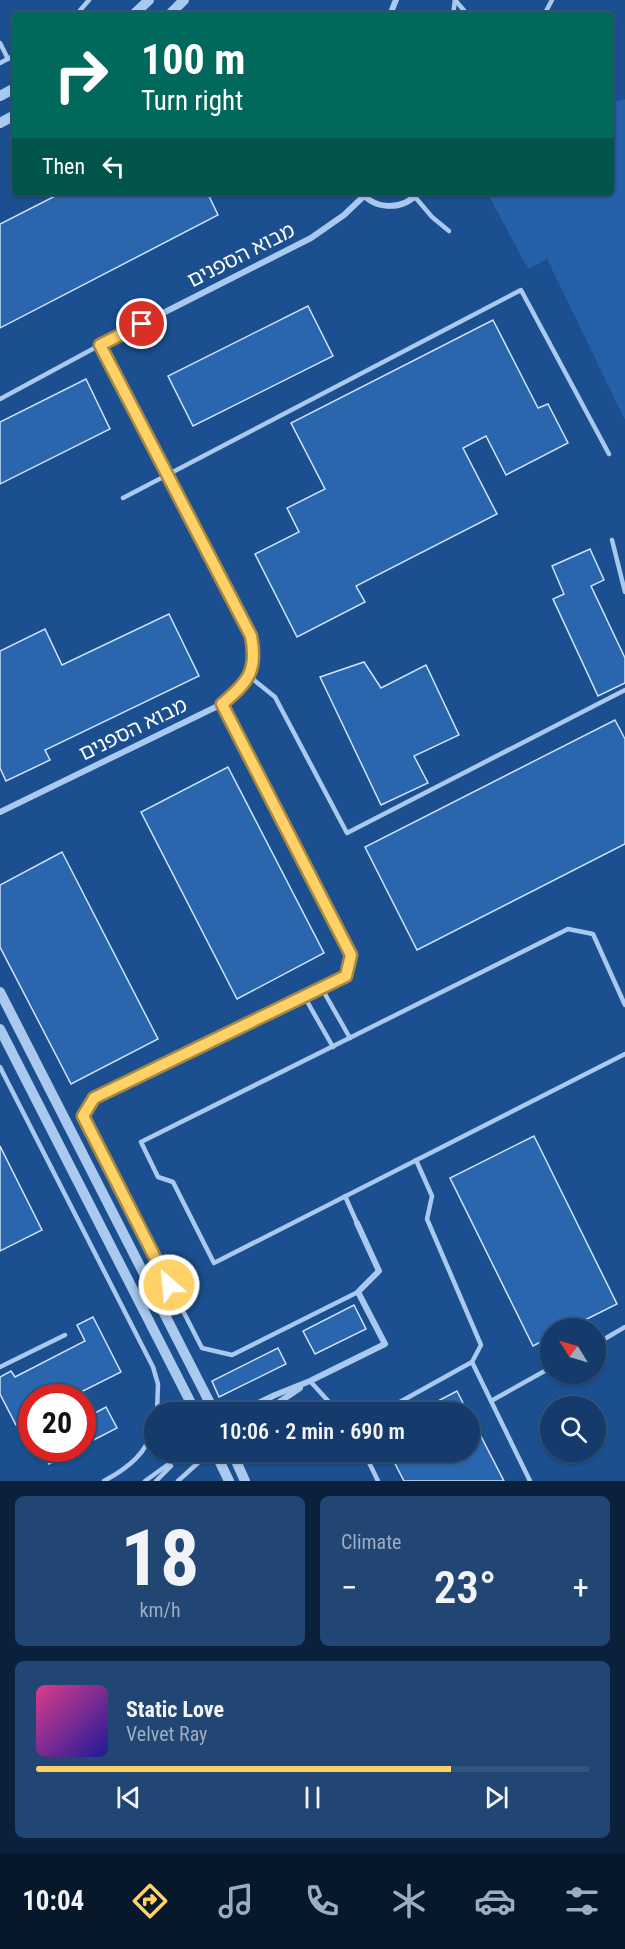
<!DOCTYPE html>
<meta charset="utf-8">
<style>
:root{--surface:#143b6b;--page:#214673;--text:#f1f3f6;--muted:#9dadc1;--line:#33557e;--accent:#ffd166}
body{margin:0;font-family:"Roboto Condensed","Noto Sans Hebrew",sans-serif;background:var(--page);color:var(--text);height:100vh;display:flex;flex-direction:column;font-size:22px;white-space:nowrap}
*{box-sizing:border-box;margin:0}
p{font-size:20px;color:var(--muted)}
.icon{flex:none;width:33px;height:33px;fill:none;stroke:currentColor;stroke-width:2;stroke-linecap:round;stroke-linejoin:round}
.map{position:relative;height:1481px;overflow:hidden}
.details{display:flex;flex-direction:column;gap:15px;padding:15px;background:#0b203b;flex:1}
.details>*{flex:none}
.top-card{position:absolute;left:12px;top:12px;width:602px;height:183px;border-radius:6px;box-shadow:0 2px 4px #0004,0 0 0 2px var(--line);background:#00695c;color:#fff;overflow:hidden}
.needle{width:39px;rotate:307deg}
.tools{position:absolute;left:540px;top:1318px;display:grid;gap:12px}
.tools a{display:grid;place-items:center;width:66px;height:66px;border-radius:50%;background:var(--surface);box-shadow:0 2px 4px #0004,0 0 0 2px var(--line);font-size:30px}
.speed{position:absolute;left:18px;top:1384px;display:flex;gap:12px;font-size:30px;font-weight:700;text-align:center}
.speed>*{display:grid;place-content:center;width:78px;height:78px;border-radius:50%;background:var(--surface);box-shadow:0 2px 4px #0004,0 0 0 2px var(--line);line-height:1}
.speed .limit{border:9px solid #d22;background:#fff;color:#111}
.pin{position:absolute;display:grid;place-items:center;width:51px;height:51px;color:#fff;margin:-26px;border:3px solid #fff;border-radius:50%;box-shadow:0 2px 6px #0007}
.me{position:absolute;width:66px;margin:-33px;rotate:333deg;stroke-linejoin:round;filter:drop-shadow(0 0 4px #0008)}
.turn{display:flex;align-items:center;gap:21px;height:126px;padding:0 30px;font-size:27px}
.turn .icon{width:78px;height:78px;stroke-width:2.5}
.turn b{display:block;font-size:42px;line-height:51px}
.then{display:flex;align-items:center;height:57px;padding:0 30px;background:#0003;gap:12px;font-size:22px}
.big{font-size:45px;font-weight:600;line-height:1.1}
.details .tile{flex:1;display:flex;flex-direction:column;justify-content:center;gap:9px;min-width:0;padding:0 21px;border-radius:9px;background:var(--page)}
.details .dial{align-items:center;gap:0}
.dial b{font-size:78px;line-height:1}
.song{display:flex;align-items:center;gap:18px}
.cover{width:72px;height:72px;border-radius:9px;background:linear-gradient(135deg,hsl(330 70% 55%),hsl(240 70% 35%))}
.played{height:6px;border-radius:3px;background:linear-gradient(90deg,var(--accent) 75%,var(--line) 75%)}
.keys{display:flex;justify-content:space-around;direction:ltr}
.heat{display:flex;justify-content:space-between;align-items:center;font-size:33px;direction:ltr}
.details .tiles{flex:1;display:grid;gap:15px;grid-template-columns:1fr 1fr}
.tile:last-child{grid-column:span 2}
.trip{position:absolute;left:144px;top:1402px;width:336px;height:60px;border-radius:30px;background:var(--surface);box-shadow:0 2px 4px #0004,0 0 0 2px var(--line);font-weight:600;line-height:60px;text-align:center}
.tab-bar{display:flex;height:96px;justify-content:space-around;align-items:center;background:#08182b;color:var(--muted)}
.tab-bar .icon{width:42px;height:42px}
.tab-bar .current{color:var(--accent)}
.tab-bar b{font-size:27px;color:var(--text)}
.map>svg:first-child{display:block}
.green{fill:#2461a8}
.building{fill:#2a66ad;stroke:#cfe3fa;stroke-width:1.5}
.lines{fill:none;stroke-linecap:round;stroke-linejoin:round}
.service{stroke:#a9c9ee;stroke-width:4.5}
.minor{stroke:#a9c9ee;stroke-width:6}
.tertiary{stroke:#a9c9ee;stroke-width:10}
.route-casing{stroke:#a68842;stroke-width:15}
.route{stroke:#ffd166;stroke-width:10}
.labels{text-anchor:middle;stroke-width:6;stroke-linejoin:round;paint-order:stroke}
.street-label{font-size:21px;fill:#fff;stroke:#1b4f8f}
</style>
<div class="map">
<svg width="625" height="1481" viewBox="0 0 625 1481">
<rect width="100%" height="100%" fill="#1b4f8f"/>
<polygon class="green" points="625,99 625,420 547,259 528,269 487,192 610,192 611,103"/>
<g class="building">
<polygon points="63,192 207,192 218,215 0,328 0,224"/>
<polygon points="308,306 333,356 193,426 168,376"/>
<polygon points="493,320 538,408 548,404 568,443 506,475 486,436 463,448 497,514 356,586 365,602 297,637 255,554 299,532 287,508 325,489 291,423"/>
<polygon points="86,379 110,429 0,484 0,422"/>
<polygon points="590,549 604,580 591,586 625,658 625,683 598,696 553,599 564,594 552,566"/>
<polygon points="169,614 199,676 45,750 50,760 6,781 0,768 0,651 45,629 62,665"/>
<polygon points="364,662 381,688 426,665 459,735 414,756 428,783 381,805 320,677"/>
<polygon points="615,720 625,739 625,844 417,950 365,847"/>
<polygon points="228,767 324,953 237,999 141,812"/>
<polygon points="62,852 158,1039 71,1084 0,947 0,885"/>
<polygon points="534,1136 617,1304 567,1329 550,1329 550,1337 533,1346 450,1178"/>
<polygon points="0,1146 42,1230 0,1251"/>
<polygon points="354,1305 366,1329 315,1354 303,1331"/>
<polygon points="93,1317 121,1372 69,1398 32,1398 32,1417 16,1425 0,1394 0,1377 11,1371 15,1377 85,1341 77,1325"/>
<polygon points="278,1348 286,1364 219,1397 212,1381"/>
<polygon points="457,1391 468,1413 415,1413"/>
<polygon points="106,1407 117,1428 82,1446 82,1420"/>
<polygon points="470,1415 504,1481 404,1481 389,1452 470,1452"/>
<polygon points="41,1449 78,1449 49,1464"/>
</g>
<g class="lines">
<g class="service">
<polyline points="455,0 468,15"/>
<polyline points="76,15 89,0"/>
<polyline points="453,15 455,0"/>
<polyline points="544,15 552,0"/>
<polyline points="0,43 8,59"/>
<polyline points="0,63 15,55"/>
<polyline points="415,197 432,217 449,231"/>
<polyline points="0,399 100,345"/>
<polyline points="123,498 521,290 609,454"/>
<polyline points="612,540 625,592"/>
<polyline points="249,676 275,697 347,833 625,690"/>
<polyline points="222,704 351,955 346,976 95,1098 83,1116 202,1348 232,1355 358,1292"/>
<polyline points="321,987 350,1038"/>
<polyline points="304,996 333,1047"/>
<polyline points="625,1005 593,934 568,929 141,1142 158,1177 173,1182 214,1263 625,1054"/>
<polyline points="0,1067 153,1367 158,1384 157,1413"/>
<polyline points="416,1160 432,1196 427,1219 481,1345 472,1362"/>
<polyline points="345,1196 357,1223"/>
<polyline points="596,1344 625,1327"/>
<polyline points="0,1367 65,1335"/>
<polyline points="310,1381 339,1413"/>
<polyline points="491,1401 550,1368"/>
<polyline points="380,1413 472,1362 530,1481"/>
<polyline points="364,1452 378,1481"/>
<path d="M104 1481C128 1468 148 1453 154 1425"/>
<polyline points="145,1481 180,1456"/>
<polyline points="156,1481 171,1466"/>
<polyline points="178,1481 210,1452"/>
</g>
<g class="minor">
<polyline points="390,15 396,0"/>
<path d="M361 192C376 211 404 210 419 192"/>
<path d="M0 812 222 704C248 682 258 671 251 636L100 345 311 238 344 215 364 196"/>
<polyline points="237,1413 275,1395 310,1381 385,1344 358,1292 379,1271 357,1223"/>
<polyline points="263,1413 300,1388"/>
</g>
<g class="tertiary">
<polyline points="133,15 149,0"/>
<polyline points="169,15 184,0"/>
<polyline points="0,96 15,88"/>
<polyline points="0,123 15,115"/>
<polyline points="0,992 215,1413"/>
<polyline points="0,1029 196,1413"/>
<polyline points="215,1452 229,1481"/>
<polyline points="232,1452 245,1481"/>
</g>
</g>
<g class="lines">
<defs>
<path id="route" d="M142 324 100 345 251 636C258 671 248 682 222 704L351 955 346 976 94 1098 83 1116 169 1285"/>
</defs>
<use href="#route" class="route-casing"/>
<use href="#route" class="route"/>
</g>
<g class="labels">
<g class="street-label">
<text transform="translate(241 255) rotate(-27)" y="7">מבוא הספנים</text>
<text transform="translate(133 729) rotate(-26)" y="7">מבוא הספנים</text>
</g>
</g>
</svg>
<div class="tools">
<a><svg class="needle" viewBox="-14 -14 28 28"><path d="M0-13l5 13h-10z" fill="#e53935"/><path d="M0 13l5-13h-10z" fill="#9dadc1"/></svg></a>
<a><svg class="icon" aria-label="search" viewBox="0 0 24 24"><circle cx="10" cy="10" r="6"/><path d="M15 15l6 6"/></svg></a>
</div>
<div class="speed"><div class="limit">20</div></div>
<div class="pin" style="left:142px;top:324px;background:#d93025"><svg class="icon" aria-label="arrive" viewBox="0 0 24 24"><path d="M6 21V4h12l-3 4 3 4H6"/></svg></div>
<svg class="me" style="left:169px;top:1285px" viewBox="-20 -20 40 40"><circle r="17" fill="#ffd166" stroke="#fff" stroke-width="3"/><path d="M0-11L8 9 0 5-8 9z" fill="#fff"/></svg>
<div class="trip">10:06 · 2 min · 690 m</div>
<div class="top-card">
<div class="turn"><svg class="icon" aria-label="right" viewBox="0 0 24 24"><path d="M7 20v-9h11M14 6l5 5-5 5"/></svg><div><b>100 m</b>Turn right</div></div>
<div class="then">Then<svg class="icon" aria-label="left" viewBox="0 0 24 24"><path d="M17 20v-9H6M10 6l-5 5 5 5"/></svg></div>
</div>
</div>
<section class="details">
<div class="tiles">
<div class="tile dial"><b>18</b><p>km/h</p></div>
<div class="tile"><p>Climate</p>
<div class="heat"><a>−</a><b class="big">23°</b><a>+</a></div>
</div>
<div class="tile">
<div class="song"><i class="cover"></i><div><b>Static Love</b><p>Velvet Ray</p></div></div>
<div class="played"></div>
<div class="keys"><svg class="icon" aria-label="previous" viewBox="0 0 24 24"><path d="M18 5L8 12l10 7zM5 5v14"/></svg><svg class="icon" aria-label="pause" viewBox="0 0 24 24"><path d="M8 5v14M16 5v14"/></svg><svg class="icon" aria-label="next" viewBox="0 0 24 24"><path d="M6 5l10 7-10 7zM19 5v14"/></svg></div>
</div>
</div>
</section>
<nav class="tab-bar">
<b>10:04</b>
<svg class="icon current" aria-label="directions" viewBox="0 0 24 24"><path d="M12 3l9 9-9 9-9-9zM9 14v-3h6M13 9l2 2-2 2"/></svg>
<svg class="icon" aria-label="music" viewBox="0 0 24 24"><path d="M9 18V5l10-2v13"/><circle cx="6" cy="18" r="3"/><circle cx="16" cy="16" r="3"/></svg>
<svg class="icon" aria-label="phone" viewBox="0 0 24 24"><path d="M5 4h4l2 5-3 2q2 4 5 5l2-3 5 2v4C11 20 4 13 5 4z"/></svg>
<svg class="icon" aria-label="climate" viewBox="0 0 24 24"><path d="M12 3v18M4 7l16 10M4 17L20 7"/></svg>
<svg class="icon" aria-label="car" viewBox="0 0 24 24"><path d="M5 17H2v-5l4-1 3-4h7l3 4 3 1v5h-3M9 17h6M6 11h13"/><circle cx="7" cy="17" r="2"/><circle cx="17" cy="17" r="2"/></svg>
<svg class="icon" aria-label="filters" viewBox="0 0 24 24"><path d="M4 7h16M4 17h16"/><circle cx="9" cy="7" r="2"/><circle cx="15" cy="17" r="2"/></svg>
</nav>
